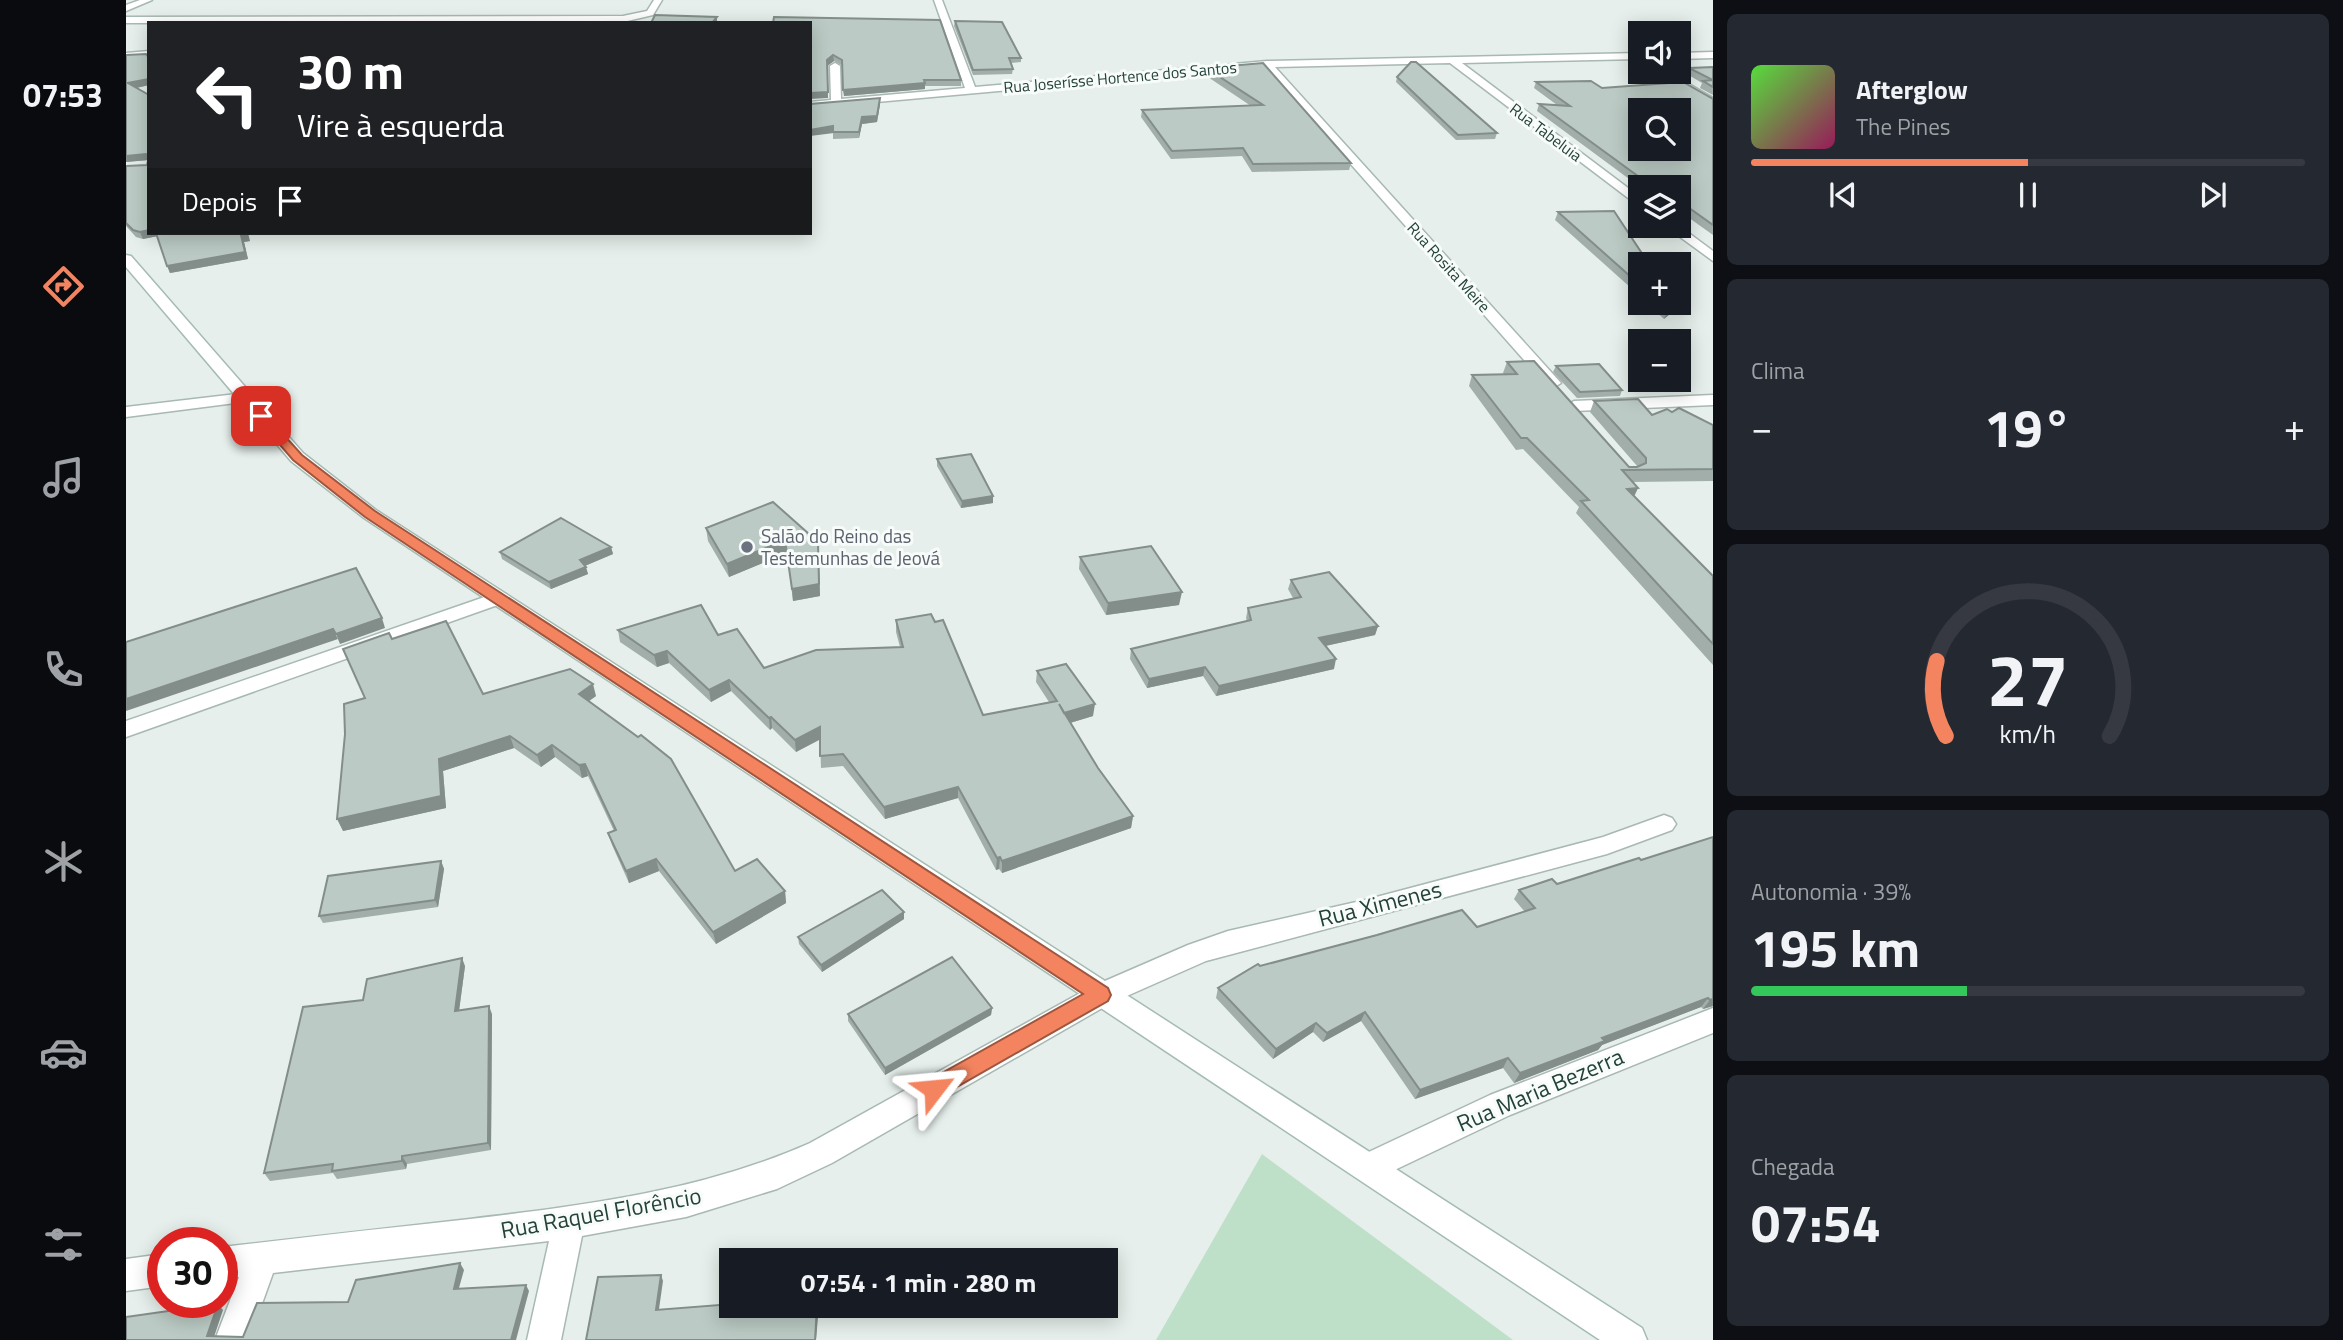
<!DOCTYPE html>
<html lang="pt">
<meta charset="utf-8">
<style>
:root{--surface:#171b24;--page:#242831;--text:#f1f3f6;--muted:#9ea1a6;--line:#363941;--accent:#f4845f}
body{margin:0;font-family:"Titillium Web",sans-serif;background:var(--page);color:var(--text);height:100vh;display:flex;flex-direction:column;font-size:26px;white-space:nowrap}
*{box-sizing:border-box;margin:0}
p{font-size:23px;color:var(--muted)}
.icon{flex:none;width:38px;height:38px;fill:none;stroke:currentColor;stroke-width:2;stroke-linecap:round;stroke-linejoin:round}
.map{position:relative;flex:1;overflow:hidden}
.panel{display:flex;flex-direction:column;gap:14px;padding:14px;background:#0d0f14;width:630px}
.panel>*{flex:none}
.banner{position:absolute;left:21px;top:21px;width:665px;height:214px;border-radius:0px;box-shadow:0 4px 18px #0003;background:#202124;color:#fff;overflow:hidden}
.controls{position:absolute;left:1502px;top:21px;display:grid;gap:14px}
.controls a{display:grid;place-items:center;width:63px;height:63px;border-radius:0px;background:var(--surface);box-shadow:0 4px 18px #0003;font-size:35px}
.speed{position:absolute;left:21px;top:1227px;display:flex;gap:14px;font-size:35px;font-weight:700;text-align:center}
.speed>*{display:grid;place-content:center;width:91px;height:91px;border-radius:50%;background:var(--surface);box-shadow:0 4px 18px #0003;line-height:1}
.speed .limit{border:10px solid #d22;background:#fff;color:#111}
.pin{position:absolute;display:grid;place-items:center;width:60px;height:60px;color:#fff;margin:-30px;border-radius:14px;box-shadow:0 4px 10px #0006}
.me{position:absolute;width:77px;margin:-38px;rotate:61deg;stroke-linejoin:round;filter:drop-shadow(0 0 5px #0008)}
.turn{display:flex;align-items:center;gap:24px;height:147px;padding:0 35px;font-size:32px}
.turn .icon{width:91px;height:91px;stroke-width:2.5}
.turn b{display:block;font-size:49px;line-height:60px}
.then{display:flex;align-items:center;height:66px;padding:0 35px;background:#0003;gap:14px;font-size:26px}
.big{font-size:52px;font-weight:700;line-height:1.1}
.panel .widget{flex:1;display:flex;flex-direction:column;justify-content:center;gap:10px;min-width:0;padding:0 24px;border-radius:10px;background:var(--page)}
.panel .dial{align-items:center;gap:0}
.dial svg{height:182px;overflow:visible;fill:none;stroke:var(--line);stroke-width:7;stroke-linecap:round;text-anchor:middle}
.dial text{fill:var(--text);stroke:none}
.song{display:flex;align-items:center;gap:21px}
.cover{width:84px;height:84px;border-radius:10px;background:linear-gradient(135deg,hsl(110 70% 55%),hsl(330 70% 35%))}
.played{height:7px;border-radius:4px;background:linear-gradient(90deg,var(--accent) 50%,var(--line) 50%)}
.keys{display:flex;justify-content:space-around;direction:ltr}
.heat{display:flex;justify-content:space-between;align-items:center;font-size:38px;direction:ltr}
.charge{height:10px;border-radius:5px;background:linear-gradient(90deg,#34c759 39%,var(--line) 0)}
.trip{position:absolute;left:593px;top:1248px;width:399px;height:70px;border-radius:0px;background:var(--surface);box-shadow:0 4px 18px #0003;font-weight:700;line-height:70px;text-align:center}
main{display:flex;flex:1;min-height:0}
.menu{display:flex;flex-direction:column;width:126px;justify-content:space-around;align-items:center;background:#090b0e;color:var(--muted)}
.menu .icon{width:49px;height:49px}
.menu .on{color:var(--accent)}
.menu b{font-size:32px;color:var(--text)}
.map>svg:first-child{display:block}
.green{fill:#bfe0c8}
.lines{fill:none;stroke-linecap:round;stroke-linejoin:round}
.minor-casing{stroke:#a8b8b2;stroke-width:3}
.secondary-casing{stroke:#a4bbb3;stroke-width:3}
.minor{fill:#fff;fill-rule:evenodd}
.secondary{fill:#fff;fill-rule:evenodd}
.wall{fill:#a1aea9}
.shaded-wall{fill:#838d89}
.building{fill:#bbcac4;stroke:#838d89;stroke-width:2;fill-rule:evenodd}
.route{fill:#f4845f;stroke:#9f563e;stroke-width:2}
.worship-dot{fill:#6b7280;stroke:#f7fbf9;stroke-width:2.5}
.labels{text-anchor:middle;stroke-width:6;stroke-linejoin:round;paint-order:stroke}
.far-street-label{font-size:16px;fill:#24423a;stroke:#f7fbf9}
.worship-label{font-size:19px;fill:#5b616d;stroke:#f7fbf9;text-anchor:start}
.near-street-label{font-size:23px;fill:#24423a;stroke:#f7fbf9}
</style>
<main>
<nav class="menu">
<b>07:53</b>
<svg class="icon on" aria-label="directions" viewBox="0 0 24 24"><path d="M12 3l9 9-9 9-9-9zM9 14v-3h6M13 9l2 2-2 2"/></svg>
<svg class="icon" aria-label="music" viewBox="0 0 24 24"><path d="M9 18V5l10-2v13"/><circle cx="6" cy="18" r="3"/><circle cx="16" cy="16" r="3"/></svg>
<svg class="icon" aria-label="phone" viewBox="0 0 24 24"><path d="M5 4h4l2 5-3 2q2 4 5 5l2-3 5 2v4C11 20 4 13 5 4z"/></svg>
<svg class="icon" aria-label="climate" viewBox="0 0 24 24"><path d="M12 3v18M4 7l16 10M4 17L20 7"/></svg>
<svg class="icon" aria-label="car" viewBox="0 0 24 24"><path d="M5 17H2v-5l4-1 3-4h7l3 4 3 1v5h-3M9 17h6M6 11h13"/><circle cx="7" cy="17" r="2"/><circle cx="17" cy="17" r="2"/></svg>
<svg class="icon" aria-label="filters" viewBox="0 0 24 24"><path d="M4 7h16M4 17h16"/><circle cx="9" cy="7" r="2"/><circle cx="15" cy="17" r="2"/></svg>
</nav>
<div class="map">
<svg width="1587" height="1340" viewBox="0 0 1587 1340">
<rect width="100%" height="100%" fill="#e6efeb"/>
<polygon class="green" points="1136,1154 1387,1340 1030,1340"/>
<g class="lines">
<defs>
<g id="minor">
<polygon points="14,0 26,0 0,11 0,5"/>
<polygon points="528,0 536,0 527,15 497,22 0,23 0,17 497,16 521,11"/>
<polygon points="808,0 816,0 849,87 1141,61 1514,53 1514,59 1336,63 1514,197 1514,207 1324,63 1149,67 1435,383 1427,388 1421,386 1139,67 684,108 684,102 705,100 704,66 709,63 714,66 715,99 839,88"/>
<polygon points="23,51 23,57 0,59 0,53"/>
<polygon points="1587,52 1587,58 1552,59 1552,53"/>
<polygon points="1530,72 1542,72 1587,98 1587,105"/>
<polygon points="1552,225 1587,251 1587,261 1539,226"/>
<polygon points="119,393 127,398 125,401 0,417 0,407"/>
<polygon points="1587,395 1587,405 1448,411 1440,406 1448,401"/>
<polygon points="373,592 380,594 383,598 380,602 0,737 0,721"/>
<path d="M1538 815 1546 818 1550 824 1546 830 1481 854 1080 961 985 1003 706 1163 651 1189 560 1217 456 1236 435 1340H401L423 1241 147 1273 123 1340H89L113 1277 96 1279V1247C178 1237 261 1228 344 1219 461 1205 576 1191 684 1143L965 987 1062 945 1102 931 1239 900 1477 837Z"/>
<polygon points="1587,1008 1587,1033 1384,1115 1254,1177 1243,1182 1232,1177 1228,1167 1232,1157 1364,1095"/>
<polygon points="37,1254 37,1286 0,1291 0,1259"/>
</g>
<polygon id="secondary" points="0,255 5,256 177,453 250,510 1516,1328 1521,1340 1474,1340 238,518 165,461 0,267"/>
</defs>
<use href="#minor" class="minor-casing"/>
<use href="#secondary" class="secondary-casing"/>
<use href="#minor" class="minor"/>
<use href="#secondary" class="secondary"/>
</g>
<g class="wall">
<polygon points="829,21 895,58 895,62 885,63 887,69 886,74 847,75 828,26"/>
<polygon points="684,23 835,80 835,86 799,86 799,89 718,96 717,66 708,61 701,66 702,98"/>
<polygon points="0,55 23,58 23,85 11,88 124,241 118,242 122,259 44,273 32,236 17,239 10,237 0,226 0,166 21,165 22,160 0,162"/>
<polygon points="1587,67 1587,95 1574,88 1576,83 1561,74 1563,68"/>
<polygon points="1080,68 1225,163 1223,170 1126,172 1116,156 1045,159 1015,117 1016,110 1125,106 1079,75"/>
<polygon points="1271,77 1371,133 1369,139 1330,140 1270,82"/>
<polygon points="1410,82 1587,99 1587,235 1552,210 1552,187 1514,187 1411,111 1413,104 1431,105 1408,88"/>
<polygon points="754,98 754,104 751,122 736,124 733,138 707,139 707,133"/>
<polygon points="1432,212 1514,264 1514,296 1429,220"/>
<polygon points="1521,303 1548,303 1549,304 1545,313 1538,319"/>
<polygon points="1381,362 1503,467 1512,467 1464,412 1468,401 1526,415 1546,412 1587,425 1587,481 1506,482 1512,488 1508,497 1587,576 1587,665 1450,513 1453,507 1397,449 1390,450 1343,386 1346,375 1378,374 1377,373"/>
<polygon points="1430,366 1496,390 1494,396 1451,398 1427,372"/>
<polygon points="811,459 867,496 867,503 835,508 811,466"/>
<polygon points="580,528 693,555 694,596 667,601 661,553 603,577 582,541"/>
<polygon points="485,547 487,554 459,566 462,574 425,589 376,559 374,552"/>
<polygon points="954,557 1053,605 980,615 953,569"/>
<polygon points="1165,580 1252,626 1249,635 1199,646 1208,669 1090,696 1077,676 1021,688 1004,659 1005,649 1121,621 1120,618 1122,608 1167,598 1162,589"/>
<polygon points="770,620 809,622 857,715 923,702 910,682 911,671 967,716 944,723 972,768 1007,816 1005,828 876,873 873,869 870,870 832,798 759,819 717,766 695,768 694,739 670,752 646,728 644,730 605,691 585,702 543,663 531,667 494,642 492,630 592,635 638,668 774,647 770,632"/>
<polygon points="266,639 357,694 470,696 463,701 609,871 659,891 660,903 590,944 533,871 503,883 486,845 482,833 488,831 462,776 456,778 429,757 415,767 388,748 317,771 320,808 217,831 219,734 239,698"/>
<polygon points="1587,837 1587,1006 1577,1009 1575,1007 1476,1045 1472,1050 1388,1083 1377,1068 1289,1099 1235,1021 1197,1042 1187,1032 1147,1059 1090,998 1092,988 1134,966 1251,935 1351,927 1399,912 1388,899 1393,890 1431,884 1515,860"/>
<polygon points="315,861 318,869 312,907 197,923 193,916"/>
<polygon points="778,912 778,919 696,972 673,944 672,937"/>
<polygon points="339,966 333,1010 366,1014 365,1150 281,1164 280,1169 211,1179 207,1173 144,1181 138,1173 237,1000"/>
<polygon points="866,1008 865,1015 759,1075 722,1021 722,1014"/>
</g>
<g class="shaded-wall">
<polygon points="591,17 591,23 586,23"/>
<polygon points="707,55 708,61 701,66 702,98 684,99 684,93 701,60"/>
<polygon points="23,79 23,85 5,89 2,83"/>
<polygon points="799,83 799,89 718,96 717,90"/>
<polygon points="754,98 754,104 751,122 736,124 733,138 733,132 736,117"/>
<polygon points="707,126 708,133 684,136 684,130"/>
<polygon points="20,154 23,160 0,162 0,156"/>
<polygon points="23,230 23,233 31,233 32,236 17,239 14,232"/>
<polygon points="122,233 124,241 118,242 122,259 44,273 41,266"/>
<polygon points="1549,304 1545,313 1538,319 1542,310"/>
<polygon points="1512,488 1506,500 1501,489"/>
<polygon points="867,496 867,503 835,508 836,501"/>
<polygon points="659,540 661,553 603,577 601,564"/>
<polygon points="692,542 694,596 667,601 666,589"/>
<polygon points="485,547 487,554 456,567 454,560"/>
<polygon points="460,567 462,574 425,589 423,582"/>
<polygon points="1056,592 1053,605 980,615 982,603"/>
<polygon points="256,618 259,628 214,644 210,634"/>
<polygon points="1252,626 1249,635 1190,648 1193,638"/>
<polygon points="207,629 212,639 0,711 0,699"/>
<polygon points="541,651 543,663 531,667 528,655"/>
<polygon points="1210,659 1208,669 1090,696 1093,686"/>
<polygon points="1079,667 1077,676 1021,688 1023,679"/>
<polygon points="603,680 605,691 585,702 583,690"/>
<polygon points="467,684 470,696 456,706 453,694"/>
<polygon points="969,704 967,716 937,725 938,713"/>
<polygon points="645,717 646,728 644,730 643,718"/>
<polygon points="694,727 695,739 670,752 669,740"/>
<polygon points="384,736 388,748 317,771 320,808 217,831 211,819 313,759"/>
<polygon points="426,745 429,757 415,767 411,755"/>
<polygon points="459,764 462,776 456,778 453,765"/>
<polygon points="832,787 832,798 759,819 758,807"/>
<polygon points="1007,816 1005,828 876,873 876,861"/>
<polygon points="874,857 873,869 870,870 871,858"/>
<polygon points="530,859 533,871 503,883 500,871"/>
<polygon points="315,861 318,869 312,907 309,900"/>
<polygon points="659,891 660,903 590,944 587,932"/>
<polygon points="778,912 778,919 696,972 695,965"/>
<polygon points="336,958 339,966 332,1019 329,1011"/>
<polygon points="1582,998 1575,1007 1476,1045 1472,1050 1388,1083 1394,1073 1476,1038"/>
<polygon points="1587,999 1587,1006 1577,1009 1584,1000"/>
<polygon points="363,1006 366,1014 365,1150 362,1143"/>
<polygon points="866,1008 865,1015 759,1075 759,1068"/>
<polygon points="1239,1012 1235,1021 1197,1042 1201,1033"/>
<polygon points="1190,1023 1187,1032 1147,1059 1150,1049"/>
<polygon points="1382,1058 1377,1068 1289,1099 1294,1090"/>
<polygon points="276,1156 281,1164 280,1169 276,1161"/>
<polygon points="334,1263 338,1270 331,1295 328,1289"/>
<polygon points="535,1275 537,1281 532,1316 530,1310"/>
<polygon points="400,1285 403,1291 390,1340 385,1340"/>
<polygon points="92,1304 97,1310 87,1340 81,1336"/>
<polygon points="691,1306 693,1306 690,1340 689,1340"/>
</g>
<g class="building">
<polygon points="529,15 591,17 586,23 525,23"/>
<polygon points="648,17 814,20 835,80 798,80 799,83 717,90 716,60 707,55 701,60 702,92 684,93 684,23 647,23"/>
<polygon points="829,21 876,22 895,58 883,58 887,69 847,70"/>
<polygon points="20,54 23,58 23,79 2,83 23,95 23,156 20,154 0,156 0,55"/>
<polygon points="1285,62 1290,62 1371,133 1332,135 1271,77"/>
<polygon points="1137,63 1225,163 1127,164 1117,148 1046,151 1016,110 1137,105 1080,68"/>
<polygon points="1587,67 1587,87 1577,81 1587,80 1563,68"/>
<path d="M1465 81 1476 88 1557 82 1587 99V225L1552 200V187H1527L1413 104 1444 106 1410 82ZM1514 110H1552V149H1514Z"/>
<polygon points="754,98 751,116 736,117 733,132 707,132 707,126 684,130 684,104"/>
<polygon points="23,157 23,230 14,232 7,230 0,223 0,166 21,165"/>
<polygon points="1488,211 1523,264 1514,264 1514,285 1432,212"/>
<polygon points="30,233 122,233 122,234 115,235 119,252 41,266"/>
<polygon points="1534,303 1548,303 1549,304 1542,310"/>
<polygon points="1408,361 1503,467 1511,467 1520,463 1520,458 1468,401 1512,399 1526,415 1541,409 1546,412 1553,408 1587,425 1587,469 1496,470 1512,488 1501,489 1587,576 1587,644 1455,501 1463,500 1401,438 1395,438 1346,375 1391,374 1381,362"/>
<polygon points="1473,364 1496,390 1454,392 1430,366"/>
<polygon points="845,454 867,496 836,501 811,459"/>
<polygon points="647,502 692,542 693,584 666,589 659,540 601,564 580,528"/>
<polygon points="435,518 485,547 454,560 460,567 423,582 374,552"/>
<polygon points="1025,546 1056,592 982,603 954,557"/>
<polygon points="230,568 256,618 210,634 207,629 0,699 0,642"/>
<polygon points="1203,572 1252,626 1193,638 1210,659 1093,686 1079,667 1023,679 1005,649 1125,620 1122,608 1175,597 1165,580"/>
<polygon points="575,605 592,635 611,629 638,668 690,650 777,647 770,620 805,614 809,622 817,620 857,715 931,701 911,671 940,664 969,704 938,713 933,704 972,768 1007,816 876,861 874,857 871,858 832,787 758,807 717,754 694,756 694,727 669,740 645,717 643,718 603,680 583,690 541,651 528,655 492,630"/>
<polygon points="320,621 357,694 444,669 467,684 453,694 512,737 515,735 545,759 609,871 631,859 659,891 587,932 530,859 500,871 482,833 490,830 459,764 453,765 426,745 411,755 384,736 313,759 315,796 211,819 219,734 218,704 239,698 217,649 263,633 266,639"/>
<polygon points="1587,837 1587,999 1584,1000 1582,998 1476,1038 1479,1041 1394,1073 1382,1058 1294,1090 1239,1012 1201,1033 1190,1023 1150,1049 1092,988 1132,964 1134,966 1251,935 1336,910 1351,927 1409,908 1393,890 1426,879 1431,884 1513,858 1515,860"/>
<polygon points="315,861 309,900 193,916 202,876"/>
<polygon points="756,890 778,912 695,965 672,937"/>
<polygon points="826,957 866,1008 759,1068 722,1014"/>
<polygon points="336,958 329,1011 363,1006 362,1143 276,1156 276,1161 206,1171 207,1164 138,1173 177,1007 237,1000 241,979"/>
<polygon points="334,1263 328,1289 400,1285 385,1340 0,1340 0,1317 92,1304 81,1336 117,1337 131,1303 222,1302 230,1280"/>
<polygon points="535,1275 530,1310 606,1304 606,1306 691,1306 689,1340 460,1340 472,1277"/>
</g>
<polygon class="route" points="135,412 139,414 176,455 249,511 982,988 985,995 982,1001 815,1096 808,1099 800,1096 797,1089 800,1082 957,994 239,517 167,460 129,416"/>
<circle class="worship-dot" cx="621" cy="547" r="7"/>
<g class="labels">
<g class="far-street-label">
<text transform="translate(994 77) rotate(-5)" y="6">Rua Joserísse Hortence dos Santos</text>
<text transform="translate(1420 132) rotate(37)" y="6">Rua Tabeluia</text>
<text transform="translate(1323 267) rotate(48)" y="6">Rua Rosita Meire</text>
</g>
<g class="worship-label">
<text x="635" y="543">Salão do Reino das<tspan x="635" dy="22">Testemunhas de Jeová</tspan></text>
</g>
<g class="near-street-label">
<text transform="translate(1254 904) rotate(-14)" y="8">Rua Ximenes</text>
<text transform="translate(1414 1090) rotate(-23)" y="8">Rua Maria Bezerra</text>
<text transform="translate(475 1213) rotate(-10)" y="8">Rua Raquel Florêncio</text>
</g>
</g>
</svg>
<div class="controls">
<a><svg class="icon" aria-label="sound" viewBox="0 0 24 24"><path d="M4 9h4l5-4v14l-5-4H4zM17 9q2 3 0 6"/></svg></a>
<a><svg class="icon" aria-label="search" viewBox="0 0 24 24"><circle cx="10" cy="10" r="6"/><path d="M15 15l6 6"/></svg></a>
<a><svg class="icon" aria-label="layers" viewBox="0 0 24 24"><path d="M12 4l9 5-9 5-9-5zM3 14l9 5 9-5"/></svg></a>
<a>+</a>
<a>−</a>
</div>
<div class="speed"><div class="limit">30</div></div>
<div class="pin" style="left:135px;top:416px;background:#d93025"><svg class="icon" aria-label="arrive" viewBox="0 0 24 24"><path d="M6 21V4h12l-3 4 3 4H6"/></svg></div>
<svg class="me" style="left:808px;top:1089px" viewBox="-20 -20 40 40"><path d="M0-17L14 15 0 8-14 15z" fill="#f4845f" stroke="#fff" stroke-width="4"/></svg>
<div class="trip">07:54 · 1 min · 280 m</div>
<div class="banner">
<div class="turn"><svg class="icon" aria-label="left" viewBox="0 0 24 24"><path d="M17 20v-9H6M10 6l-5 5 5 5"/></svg><div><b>30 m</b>Vire à esquerda</div></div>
<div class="then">Depois<svg class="icon" aria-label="arrive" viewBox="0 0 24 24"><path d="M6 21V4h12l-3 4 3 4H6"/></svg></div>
</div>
</div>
<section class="panel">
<div class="widget">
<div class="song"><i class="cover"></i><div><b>Afterglow</b><p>The Pines</p></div></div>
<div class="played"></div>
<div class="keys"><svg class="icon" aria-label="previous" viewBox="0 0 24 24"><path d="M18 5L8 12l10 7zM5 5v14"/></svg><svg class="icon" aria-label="pause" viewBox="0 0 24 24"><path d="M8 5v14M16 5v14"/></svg><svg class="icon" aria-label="next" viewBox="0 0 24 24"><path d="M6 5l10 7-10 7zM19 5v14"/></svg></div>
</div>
<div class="widget"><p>Clima</p>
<div class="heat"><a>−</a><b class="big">19°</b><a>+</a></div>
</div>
<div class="widget dial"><svg viewBox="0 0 100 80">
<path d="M14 69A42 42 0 1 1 86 69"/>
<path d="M14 69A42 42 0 0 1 10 36" stroke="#f4845f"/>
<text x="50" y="56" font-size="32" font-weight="700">27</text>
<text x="50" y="72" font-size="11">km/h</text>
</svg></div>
<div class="widget"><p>Autonomia · 39%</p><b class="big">195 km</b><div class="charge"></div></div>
<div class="widget"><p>Chegada</p><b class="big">07:54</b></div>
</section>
</main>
